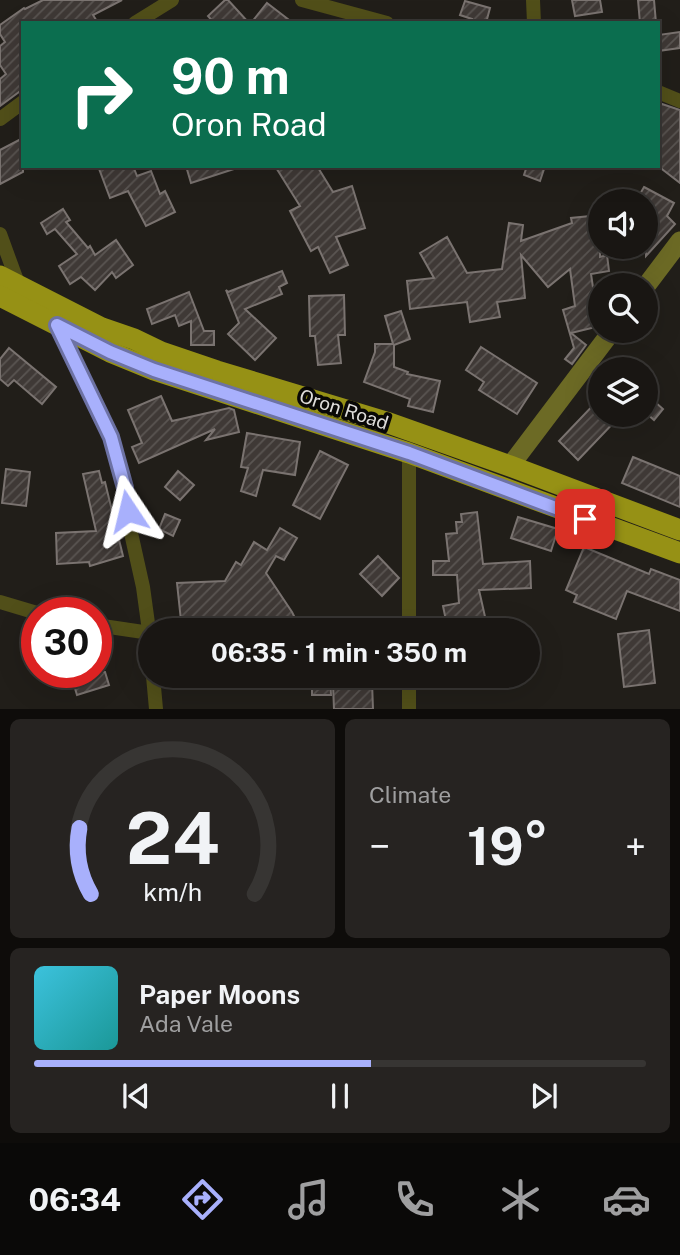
<!DOCTYPE html>
<meta charset="utf-8">
<style>
:root{--surface:#191613;--page:#262321;--text:#f1f3f6;--muted:#9f9fa0;--line:#373533;--accent:#a8b0fc}
body{margin:0;font-family:"Public Sans",sans-serif;background:var(--page);color:var(--text);height:100vh;display:flex;flex-direction:column;font-size:26px;white-space:nowrap}
*{box-sizing:border-box;margin:0}
p{font-size:23px;color:var(--muted)}
.icon{flex:none;width:38px;height:38px;fill:none;stroke:currentColor;stroke-width:2;stroke-linecap:round;stroke-linejoin:round}
.map{position:relative;height:709px;overflow:hidden}
.side{display:flex;flex-direction:column;gap:10px;padding:10px;background:#0e0c0a;flex:1}
.side>*{flex:none}
.top-card{position:absolute;left:21px;top:21px;width:639px;height:147px;border-radius:0px;box-shadow:0 7px 28px #0002,0 0 0 2px var(--line);background:#0b6e4f;color:#fff;overflow:hidden}
.buttons{position:absolute;left:588px;top:189px;display:grid;gap:14px}
.buttons a{display:grid;place-items:center;width:70px;height:70px;border-radius:50%;background:var(--surface);box-shadow:0 7px 28px #0002,0 0 0 2px var(--line);font-size:35px}
.speed{position:absolute;left:21px;top:597px;display:flex;gap:14px;font-size:35px;font-weight:700;text-align:center}
.speed>*{display:grid;place-content:center;width:91px;height:91px;border-radius:50%;background:var(--surface);box-shadow:0 7px 28px #0002,0 0 0 2px var(--line);line-height:1}
.speed .limit{border:10px solid #d22;background:#fff;color:#111}
.pin{position:absolute;display:grid;place-items:center;width:60px;height:60px;color:#fff;margin:-30px;border-radius:14px;box-shadow:0 4px 10px #0006}
.me{position:absolute;width:77px;margin:-38px;rotate:350deg;stroke-linejoin:round;filter:drop-shadow(0 0 5px #0008)}
.turn{display:flex;align-items:center;gap:24px;height:147px;padding:0 35px;font-size:32px}
.turn .icon{width:91px;height:91px;stroke-width:2.5}
.turn b{display:block;font-size:49px;line-height:60px}
.big{font-size:52px;font-weight:700;line-height:1.1}
.side .tile{flex:1;display:flex;flex-direction:column;justify-content:center;gap:10px;min-width:0;padding:0 24px;border-radius:10px;background:var(--page)}
.side .dial{align-items:center;gap:0}
.dial svg{height:182px;overflow:visible;fill:none;stroke:var(--line);stroke-width:7;stroke-linecap:round;text-anchor:middle}
.dial text{fill:var(--text);stroke:none}
.song{display:flex;align-items:center;gap:21px}
.cover{width:84px;height:84px;border-radius:10px;background:linear-gradient(135deg,hsl(190 70% 55%),hsl(180 70% 35%))}
.played{height:7px;border-radius:4px;background:linear-gradient(90deg,var(--accent) 55%,var(--line) 55%)}
.keys{display:flex;justify-content:space-around;direction:ltr}
.heat{display:flex;justify-content:space-between;align-items:center;font-size:38px;direction:ltr}
.side .tiles{flex:1;display:grid;gap:10px;grid-template-columns:1fr 1fr}
.tile:last-child{grid-column:span 2}
.trip{position:absolute;left:138px;top:618px;width:402px;height:70px;border-radius:35px;background:var(--surface);box-shadow:0 7px 28px #0002,0 0 0 2px var(--line);font-weight:700;line-height:70px;text-align:center}
.tab-bar{display:flex;height:112px;justify-content:space-around;align-items:center;background:#0a0908;color:var(--muted)}
.tab-bar .icon{width:49px;height:49px}
.tab-bar .current{color:var(--accent)}
.tab-bar b{font-size:32px;color:var(--text)}
.map>svg:first-child{display:block}
.building{fill:url(#building-hatch);stroke:#7a7370;stroke-width:2}
.lines{fill:none;stroke-linecap:round;stroke-linejoin:round}
.street{stroke:#514f19;stroke-width:14}
.secondary{stroke:#6c6a25;stroke-width:19}
.highway{stroke:#969115;stroke-width:21}
.route-casing{stroke:#6d72a4;stroke-width:18}
.route{stroke:#a8b0fc;stroke-width:12}
.labels{text-anchor:middle;stroke-width:7;stroke-linejoin:round;paint-order:stroke}
.street-label{font-size:19px;fill:#dedcd9;stroke:#090806}
</style>
<div class="map">
<svg width="680" height="709" viewBox="0 0 680 709">
<defs>
<pattern id="building-hatch" width="6" height="6" patternUnits="userSpaceOnUse" patternTransform="scale(1.75)"><rect width="6" height="6" fill="#3f3936"/><path d="M-1 1l2-2M0 6l6-6M5 7l2-2" fill="none" stroke="#5a5552"/></pattern>
</defs>
<rect width="100%" height="100%" fill="#211e19"/>
<g class="building">
<polygon points="43,0 122,0 93,15 98,23 23,23 23,89 0,106 0,79 6,74 0,65 0,46 5,42 0,34 0,25 24,8 25,9"/>
<polygon points="225,0 228,0 249,23 214,23 208,16"/>
<polygon points="572,0 600,0 602,12 575,16"/>
<polygon points="638,0 654,0 656,23 640,23"/>
<polygon points="465,1 490,8 486,23 471,23 472,19 460,15"/>
<polygon points="267,3 293,23 251,23"/>
<polygon points="680,32 680,48 658,51 658,35"/>
<polygon points="662,104 680,110 680,183 658,166 658,108"/>
<polygon points="23,138 23,172 0,184 0,150"/>
<polygon points="98,166 133,166 137,176 151,171 160,194 165,191 175,212 146,226 128,191 110,198"/>
<polygon points="186,166 234,166 234,169 191,183"/>
<polygon points="275,166 317,166 333,192 352,186 365,228 336,237 348,265 330,273 318,247 311,251 290,211 300,206"/>
<polygon points="527,166 545,166 540,181 524,175"/>
<polygon points="644,187 674,203 667,216 675,224 646,256 646,201 636,201"/>
<polygon points="63,209 70,220 66,222 88,248 90,246 95,255 116,240 133,265 116,278 112,272 95,290 81,277 70,284 59,266 77,254 55,229 47,234 41,223"/>
<polygon points="600,215 600,257 607,255 609,271 591,274 595,301 600,300 600,326 571,333 586,345 572,364 565,359 574,348 563,310 575,306 570,269 548,287 521,255 525,298 497,302 500,317 470,322 467,302 410,309 407,281 434,278 420,253 447,237 467,273 502,269 509,223 523,225 521,241 572,223 571,218"/>
<polygon points="282,271 287,283 279,287 282,294 245,309 276,338 255,360 228,334 239,323 226,290 228,292"/>
<polygon points="189,292 204,331 214,331 214,345 191,345 191,321 179,326 175,315 152,324 147,309"/>
<polygon points="344,295 345,335 338,335 341,363 318,365 315,336 310,336 309,296"/>
<polygon points="401,311 410,339 394,345 394,367 408,372 407,374 440,381 433,412 408,406 410,399 364,382 375,352 375,344 393,344 385,316"/>
<polygon points="481,347 537,383 517,414 479,390 484,382 466,370"/>
<polygon points="9,348 56,387 42,404 14,380 8,386 0,379 0,359"/>
<polygon points="646,394 663,409 654,420 646,413"/>
<polygon points="161,396 172,421 229,408 234,410 239,432 206,440 215,429 139,463 132,447 142,443 128,410"/>
<polygon points="600,398 600,415 621,415 578,460 559,441"/>
<polygon points="247,433 300,442 295,475 263,470 256,496 241,491 248,468 241,467"/>
<polygon points="320,451 348,465 320,519 293,505"/>
<polygon points="633,457 680,476 680,507 622,483"/>
<polygon points="6,469 30,472 26,506 2,503"/>
<polygon points="99,471 102,483 105,482 123,556 90,566 89,562 57,564 56,533 96,531 83,474"/>
<polygon points="178,471 194,485 180,500 165,487"/>
<polygon points="477,512 483,564 530,561 531,588 479,590 488,630 448,630 443,606 459,603 457,575 433,575 433,561 449,561 446,534 457,533 456,522 462,522 461,514"/>
<polygon points="165,514 180,520 173,536 159,529"/>
<polygon points="518,517 558,529 551,551 511,538"/>
<polygon points="280,528 297,538 284,560 276,556 266,573 292,612 301,630 273,630 267,618 249,630 182,630 177,583 225,581 236,562 241,565 254,542 267,550"/>
<polygon points="584,547 649,574 651,569 680,580 680,611 627,591 616,619 574,602 577,595 566,590"/>
<polygon points="378,556 399,578 382,596 360,574"/>
<polygon points="649,630 655,683 624,687 618,634"/>
<polygon points="70,672 105,672 109,685 77,695"/>
<polygon points="312,676 330,676 331,695 312,695"/>
<polygon points="372,682 373,709 334,709 333,684"/>
</g>
<g class="lines">
<g class="street">
<polyline points="302,0 387,23"/>
<polyline points="533,0 534,23"/>
<polyline points="135,23 172,0"/>
<polyline points="658,92 680,101"/>
<polyline points="0,119 23,102"/>
<polyline points="0,234 19,286"/>
<polyline points="57,325 111,437 125,488 131,533 143,587 150,638"/>
<polyline points="409,453 409,630"/>
<polyline points="0,602 37,613"/>
<polyline points="96,625 150,633"/>
<polyline points="153,676 156,709"/>
<polyline points="409,676 409,709"/>
</g>
<g class="secondary">
<polyline points="646,286 680,241"/>
<polyline points="510,466 612,331"/>
</g>
<g class="highway">
<polyline points="0,276 102,328 134,339 161,352 217,371 386,422 510,466 680,530"/>
<polyline points="0,296 110,352 154,370 409,453 680,553"/>
</g>
</g>
<g class="lines">
<defs>
<polyline id="route" points="128,511 125,488 111,437 57,325 110,352 154,370 409,453 585,519"/>
</defs>
<use href="#route" class="route-casing"/>
<use href="#route" class="route"/>
</g>
<g class="labels">
<g class="street-label">
<text transform="translate(344 409) rotate(18)" y="7">Oron Road</text>
</g>
</g>
</svg>
<div class="buttons">
<a><svg class="icon" aria-label="sound" viewBox="0 0 24 24"><path d="M4 9h4l5-4v14l-5-4H4zM17 9q2 3 0 6"/></svg></a>
<a><svg class="icon" aria-label="search" viewBox="0 0 24 24"><circle cx="10" cy="10" r="6"/><path d="M15 15l6 6"/></svg></a>
<a><svg class="icon" aria-label="layers" viewBox="0 0 24 24"><path d="M12 4l9 5-9 5-9-5zM3 14l9 5 9-5"/></svg></a>
</div>
<div class="speed"><div class="limit">30</div></div>
<div class="pin" style="left:585px;top:519px;background:#d93025"><svg class="icon" aria-label="arrive" viewBox="0 0 24 24"><path d="M6 21V4h12l-3 4 3 4H6"/></svg></div>
<svg class="me" style="left:128px;top:511px" viewBox="-20 -20 40 40"><path d="M0-17L14 15 0 8-14 15z" fill="#a8b0fc" stroke="#fff" stroke-width="4"/></svg>
<div class="trip">06:35 · 1 min · 350 m</div>
<div class="top-card">
<div class="turn"><svg class="icon" aria-label="right" viewBox="0 0 24 24"><path d="M7 20v-9h11M14 6l5 5-5 5"/></svg><div><b>90 m</b>Oron Road</div></div>
</div>
</div>
<section class="side">
<div class="tiles">
<div class="tile dial"><svg viewBox="0 0 100 80">
<path d="M14 69A42 42 0 1 1 86 69"/>
<path d="M14 69A42 42 0 0 1 9 40" stroke="#a8b0fc"/>
<text x="50" y="56" font-size="32" font-weight="700">24</text>
<text x="50" y="72" font-size="11">km/h</text>
</svg></div>
<div class="tile"><p>Climate</p>
<div class="heat"><a>−</a><b class="big">19°</b><a>+</a></div>
</div>
<div class="tile">
<div class="song"><i class="cover"></i><div><b>Paper Moons</b><p>Ada Vale</p></div></div>
<div class="played"></div>
<div class="keys"><svg class="icon" aria-label="previous" viewBox="0 0 24 24"><path d="M18 5L8 12l10 7zM5 5v14"/></svg><svg class="icon" aria-label="pause" viewBox="0 0 24 24"><path d="M8 5v14M16 5v14"/></svg><svg class="icon" aria-label="next" viewBox="0 0 24 24"><path d="M6 5l10 7-10 7zM19 5v14"/></svg></div>
</div>
</div>
</section>
<nav class="tab-bar">
<b>06:34</b>
<svg class="icon current" aria-label="directions" viewBox="0 0 24 24"><path d="M12 3l9 9-9 9-9-9zM9 14v-3h6M13 9l2 2-2 2"/></svg>
<svg class="icon" aria-label="music" viewBox="0 0 24 24"><path d="M9 18V5l10-2v13"/><circle cx="6" cy="18" r="3"/><circle cx="16" cy="16" r="3"/></svg>
<svg class="icon" aria-label="phone" viewBox="0 0 24 24"><path d="M5 4h4l2 5-3 2q2 4 5 5l2-3 5 2v4C11 20 4 13 5 4z"/></svg>
<svg class="icon" aria-label="climate" viewBox="0 0 24 24"><path d="M12 3v18M4 7l16 10M4 17L20 7"/></svg>
<svg class="icon" aria-label="car" viewBox="0 0 24 24"><path d="M5 17H2v-5l4-1 3-4h7l3 4 3 1v5h-3M9 17h6M6 11h13"/><circle cx="7" cy="17" r="2"/><circle cx="17" cy="17" r="2"/></svg>
</nav>
